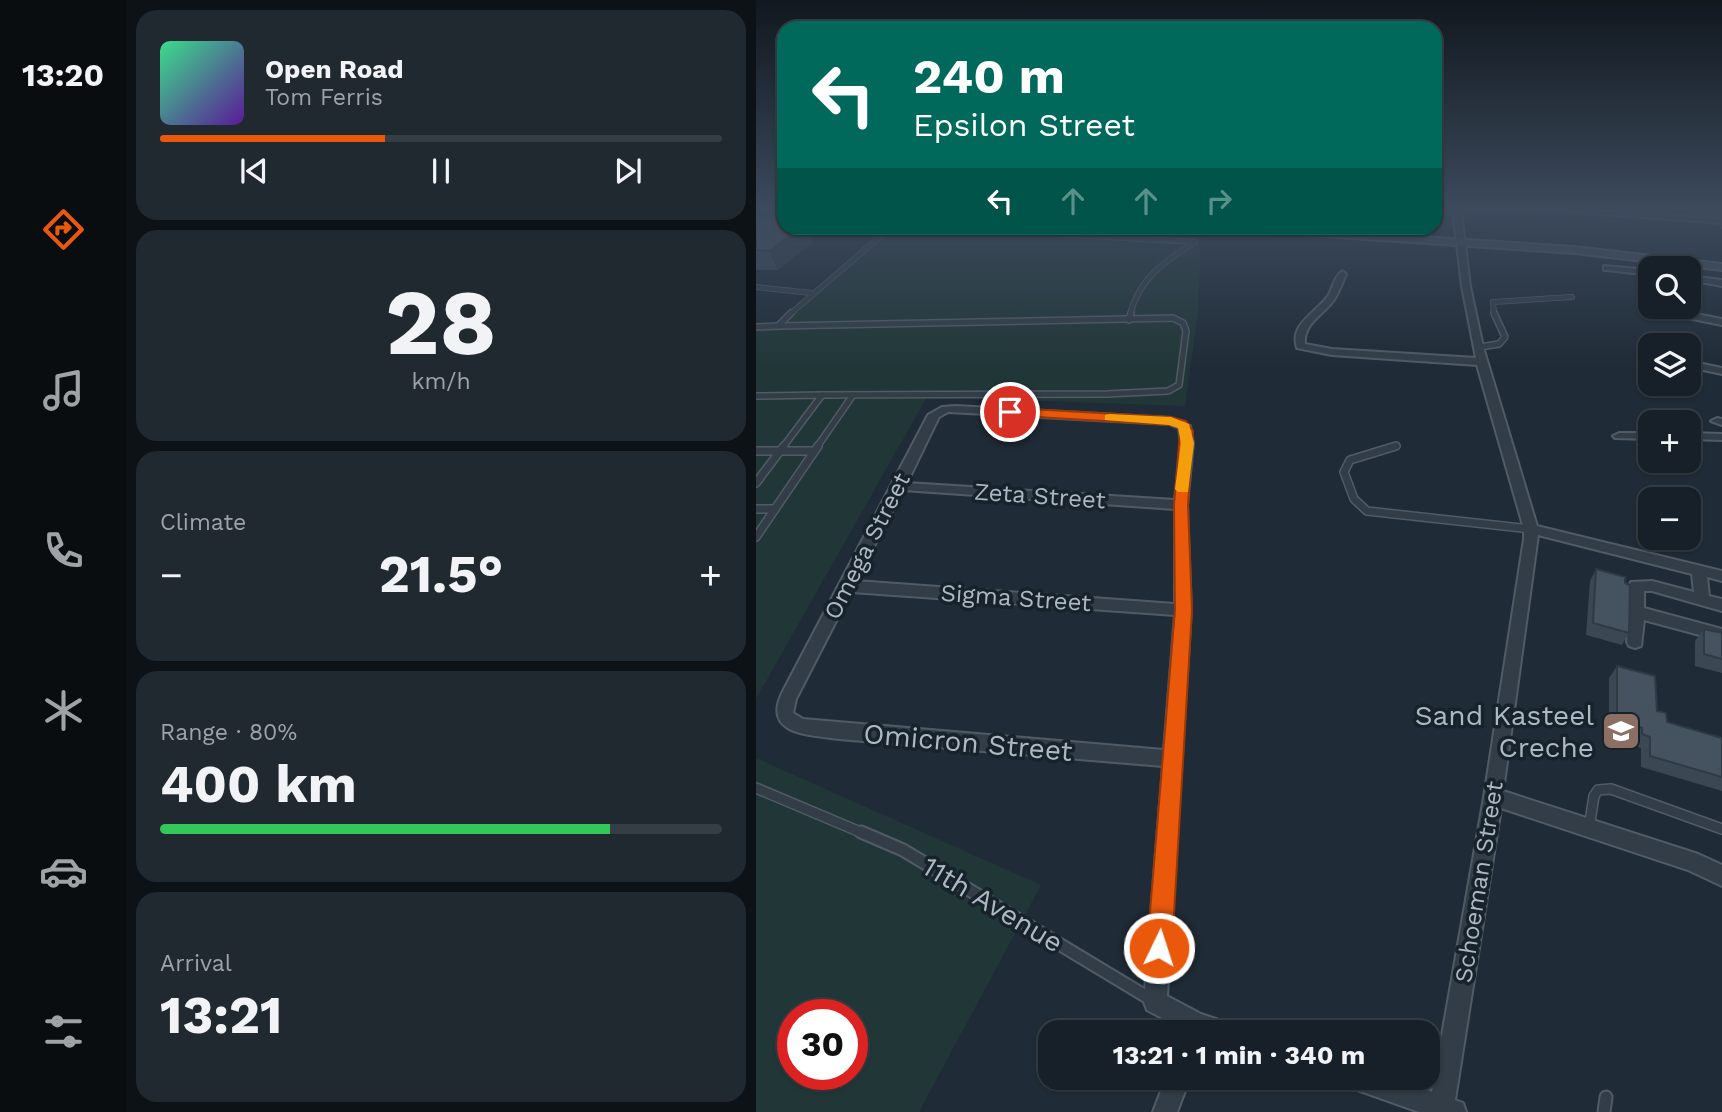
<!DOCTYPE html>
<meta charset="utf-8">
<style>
:root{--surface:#172028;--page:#202830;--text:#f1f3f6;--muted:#9ea3a8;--line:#363e45;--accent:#ea580c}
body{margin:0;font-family:"Work Sans",sans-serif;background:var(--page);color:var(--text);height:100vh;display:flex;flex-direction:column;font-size:26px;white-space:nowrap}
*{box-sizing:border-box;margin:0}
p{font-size:23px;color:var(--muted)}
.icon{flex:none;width:38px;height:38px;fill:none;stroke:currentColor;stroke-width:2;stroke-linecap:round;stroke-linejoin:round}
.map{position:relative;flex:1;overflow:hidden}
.sheet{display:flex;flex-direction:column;gap:10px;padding:10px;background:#0d1216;width:630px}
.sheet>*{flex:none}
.top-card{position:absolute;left:21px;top:21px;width:665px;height:214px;border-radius:21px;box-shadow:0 2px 5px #0004,0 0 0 2px var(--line);background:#00695c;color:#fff;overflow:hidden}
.buttons{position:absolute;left:882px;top:256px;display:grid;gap:14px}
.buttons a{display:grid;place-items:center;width:63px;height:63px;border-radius:14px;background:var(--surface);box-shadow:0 2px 5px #0004,0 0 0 2px var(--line);font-size:35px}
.speed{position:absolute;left:21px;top:999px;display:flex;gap:14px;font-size:35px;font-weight:700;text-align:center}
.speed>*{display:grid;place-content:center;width:91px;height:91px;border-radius:50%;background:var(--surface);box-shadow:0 2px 5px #0004,0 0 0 2px var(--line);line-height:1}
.speed .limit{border:10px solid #d22;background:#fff;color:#111}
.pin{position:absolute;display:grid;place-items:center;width:60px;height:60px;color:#fff;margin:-30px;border:4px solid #fff;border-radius:50%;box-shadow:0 2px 7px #0007}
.me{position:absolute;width:77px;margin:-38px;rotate:4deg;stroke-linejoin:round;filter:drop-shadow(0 0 5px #0008)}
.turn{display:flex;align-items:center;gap:24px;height:147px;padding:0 21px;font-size:32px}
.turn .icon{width:91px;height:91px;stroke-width:2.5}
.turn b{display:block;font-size:49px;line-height:60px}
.lanes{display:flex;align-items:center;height:66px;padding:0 21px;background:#0003;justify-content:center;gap:35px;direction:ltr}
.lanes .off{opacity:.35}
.big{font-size:52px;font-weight:700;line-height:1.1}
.sheet .card{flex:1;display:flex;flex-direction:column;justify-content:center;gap:10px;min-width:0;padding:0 24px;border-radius:21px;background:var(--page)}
.sheet .dial{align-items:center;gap:0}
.dial b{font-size:91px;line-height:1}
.song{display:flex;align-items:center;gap:21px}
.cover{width:84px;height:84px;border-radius:10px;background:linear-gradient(135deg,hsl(150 70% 55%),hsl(270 70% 35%))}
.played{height:7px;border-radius:4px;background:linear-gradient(90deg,var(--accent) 40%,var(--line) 40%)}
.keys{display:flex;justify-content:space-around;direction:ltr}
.heat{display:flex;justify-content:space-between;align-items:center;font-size:38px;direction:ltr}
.charge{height:10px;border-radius:5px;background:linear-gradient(90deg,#34c759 80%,var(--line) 0)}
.trip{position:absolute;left:282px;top:1020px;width:402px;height:70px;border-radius:21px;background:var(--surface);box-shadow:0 2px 5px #0004,0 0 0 2px var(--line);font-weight:700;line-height:70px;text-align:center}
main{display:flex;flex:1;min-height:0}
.menu{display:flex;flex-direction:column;width:126px;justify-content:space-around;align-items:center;background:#090d10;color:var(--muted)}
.menu .icon{width:49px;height:49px}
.menu .on{color:var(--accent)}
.menu b{font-size:32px;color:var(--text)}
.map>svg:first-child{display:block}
.green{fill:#213737;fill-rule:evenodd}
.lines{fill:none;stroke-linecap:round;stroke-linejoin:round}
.service-far4-casing{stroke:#505b65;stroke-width:6}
.service-far3-casing{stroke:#505b65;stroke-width:8}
.service-far2-casing{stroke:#505b65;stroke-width:10}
.service-far1-casing{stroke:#505b65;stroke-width:12}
.service-casing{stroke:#505b65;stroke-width:15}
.minor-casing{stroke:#505b65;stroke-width:4}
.secondary-casing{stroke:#505b65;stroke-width:4}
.service-far4{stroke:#323d47;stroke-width:4.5}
.service-far3{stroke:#323d47;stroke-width:5}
.service-far2{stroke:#323d47;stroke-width:7}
.service-far1{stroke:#323d47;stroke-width:9}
.service{stroke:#323d47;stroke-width:11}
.minor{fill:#323d47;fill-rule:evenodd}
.secondary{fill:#404c5a;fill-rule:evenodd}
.wall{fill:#3b4753}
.shaded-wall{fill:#303a43}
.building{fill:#455360;stroke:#303a43;stroke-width:2}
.route{fill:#ea580c;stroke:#983908;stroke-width:2}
.slow{fill:#f59e0b}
.labels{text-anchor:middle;stroke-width:7;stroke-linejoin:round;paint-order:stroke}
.street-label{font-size:24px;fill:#acb8c4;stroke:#18222b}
.near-poi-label{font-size:28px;fill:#acb8c4;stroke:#18222b;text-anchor:end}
.near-street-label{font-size:28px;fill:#acb8c4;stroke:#18222b}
</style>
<main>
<nav class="menu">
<b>13:20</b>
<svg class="icon on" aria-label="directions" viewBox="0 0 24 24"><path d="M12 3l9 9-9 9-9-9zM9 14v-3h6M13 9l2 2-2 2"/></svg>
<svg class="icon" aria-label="music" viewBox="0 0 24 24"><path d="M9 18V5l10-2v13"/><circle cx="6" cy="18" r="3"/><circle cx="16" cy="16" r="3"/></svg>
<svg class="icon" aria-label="phone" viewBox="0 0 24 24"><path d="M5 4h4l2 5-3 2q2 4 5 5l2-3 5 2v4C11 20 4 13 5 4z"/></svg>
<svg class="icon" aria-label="climate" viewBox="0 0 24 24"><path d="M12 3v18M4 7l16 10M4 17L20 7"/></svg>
<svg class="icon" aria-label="car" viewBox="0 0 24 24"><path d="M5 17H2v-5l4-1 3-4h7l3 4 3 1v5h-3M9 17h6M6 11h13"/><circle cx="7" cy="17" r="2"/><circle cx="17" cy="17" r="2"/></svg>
<svg class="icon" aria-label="filters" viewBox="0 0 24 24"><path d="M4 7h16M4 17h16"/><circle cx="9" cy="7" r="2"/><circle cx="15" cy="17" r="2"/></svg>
</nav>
<section class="sheet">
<div class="card">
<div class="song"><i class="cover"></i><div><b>Open Road</b><p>Tom Ferris</p></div></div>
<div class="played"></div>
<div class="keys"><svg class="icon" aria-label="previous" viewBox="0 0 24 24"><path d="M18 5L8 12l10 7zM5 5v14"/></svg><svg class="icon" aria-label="pause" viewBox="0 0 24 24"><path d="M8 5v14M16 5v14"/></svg><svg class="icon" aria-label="next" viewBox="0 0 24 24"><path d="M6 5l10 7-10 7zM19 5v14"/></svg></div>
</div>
<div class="card dial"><b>28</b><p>km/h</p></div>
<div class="card"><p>Climate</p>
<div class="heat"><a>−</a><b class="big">21.5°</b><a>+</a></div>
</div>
<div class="card"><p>Range · 80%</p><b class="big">400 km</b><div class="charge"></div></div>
<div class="card"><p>Arrival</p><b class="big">13:21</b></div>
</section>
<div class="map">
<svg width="966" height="1112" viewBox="0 0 966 1112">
<rect width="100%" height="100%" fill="#1f2b36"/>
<g class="green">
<polygon points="138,228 282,228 445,237 442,312 429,406 171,397 0,699 0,330 19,330"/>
<path d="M0 758 285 885 163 1112H0ZM37 1015H96V1074H37Z"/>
</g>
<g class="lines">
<defs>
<g id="service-far4">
<polyline points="103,228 135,228"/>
<polyline points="193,228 439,242"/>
<polyline points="0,287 56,293"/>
<polyline points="33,315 133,229"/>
<path d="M374 315C383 278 409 261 439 242"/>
<polyline points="738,315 737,302 816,297"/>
</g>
<g id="service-far3">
<polyline points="35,313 22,326 417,318 427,323 430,331 423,385 412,391 351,394 66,395"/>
<polyline points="373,320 375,313"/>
<polyline points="0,327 22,326"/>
<polyline points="724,347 743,344 749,337 738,313"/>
<polyline points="0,396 66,395 27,447"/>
<polyline points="61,447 97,395"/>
<polyline points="634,447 640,446"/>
</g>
<g id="service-far2">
<polyline points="640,446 594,460 588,472 598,499 611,511 775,529"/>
<polyline points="0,451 24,451 28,446"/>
<polyline points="0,483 24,451 58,451"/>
<polyline points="0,509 19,509 62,446"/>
<polyline points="0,537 19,509"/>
</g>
<g id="service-far1">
<polyline points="0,788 109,834"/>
<polyline points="833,828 838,796 842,790 855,789 966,829"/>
</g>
<g id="service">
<polyline points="105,832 147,850 396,1000"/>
<polyline points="848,1112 850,1097"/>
</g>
<g id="minor">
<path d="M697 211H705L714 286 727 347 781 526 966 571V581L951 577 953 596 966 599V611L896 591H888V608L966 629V641L888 620 885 646 879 648 873 646 871 642 873 586 875 582 896 581 938 592 936 574 782 535 747 791 942 854 966 865V886L932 870 745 808 699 1100 707 1103 710 1112H663L593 1087 590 1078H637L676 1092 728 797 768 539V529L721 365 576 355 541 348C533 324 560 313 572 296 577 288 578 277 586 271L590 274C586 283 583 293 577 301 567 315 547 324 549 344L576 349 720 358 706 286Z"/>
<polygon points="806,211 847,211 966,219 966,223"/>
<polygon points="848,266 894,270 894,275 851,270 848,270"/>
<polygon points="933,276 966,280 966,286 933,280"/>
<polygon points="910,308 966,319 966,325 907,313 907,309"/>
<polygon points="933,361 966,368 966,374 933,367"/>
<path d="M200 406 415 418 434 426 437 443 431 505 435 610 411 996 445 1014 475 1024 478 1032H433L391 1010 388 1002 407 766 83 739C54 735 6 735 26 693L172 415 186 407ZM192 412 413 424 423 428 425 443 419 500 151 483 183 417ZM147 490 419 509V604L100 581ZM95 592 419 615 408 750 47 719 37 713 40 699Z"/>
<polygon points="961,418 966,419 966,425 955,421"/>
<polygon points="863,433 894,433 894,439 859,438 857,436"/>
<polygon points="933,433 966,434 966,440 933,439"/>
<polygon points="410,1078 434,1078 421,1112 397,1112"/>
</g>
<polygon id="secondary" points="486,228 530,228 818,247 966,264 966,270 818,253 491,231"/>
</defs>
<use href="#service-far4" class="service-far4-casing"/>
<use href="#service-far3" class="service-far3-casing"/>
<use href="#service-far2" class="service-far2-casing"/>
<use href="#service-far1" class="service-far1-casing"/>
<use href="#service" class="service-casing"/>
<use href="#minor" class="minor-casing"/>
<use href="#secondary" class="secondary-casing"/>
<use href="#service-far4" class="service-far4"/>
<use href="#service-far3" class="service-far3"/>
<use href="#service-far2" class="service-far2"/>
<use href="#service-far1" class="service-far1"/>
<use href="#service" class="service"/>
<use href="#minor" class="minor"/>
<use href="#secondary" class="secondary"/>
</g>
<g class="wall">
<polygon points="929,211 966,211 966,230 962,225 966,217 931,213"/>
<polygon points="0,217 58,241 22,270 0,270"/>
<polygon points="840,569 873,633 866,645 830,635 834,581"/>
<polygon points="948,629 966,633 966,673 939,666 939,641"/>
<polygon points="861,666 911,722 966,738 966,791 885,767 885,748 877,745 877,740 853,728 853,678"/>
</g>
<polygon class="shaded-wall" points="43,228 52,228 58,241 22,270 13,251"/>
<g class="building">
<polygon points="26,216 28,217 28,228 43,228 13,251 0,250 0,217"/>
<polygon points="840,569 869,577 869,583 874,585 873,633 837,623"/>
<polygon points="948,629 966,633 966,659 948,654"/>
<polygon points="861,666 899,676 901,711 910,713 911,722 966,738 966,777 894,756 894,737 886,734 886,728 861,717"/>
</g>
<linearGradient id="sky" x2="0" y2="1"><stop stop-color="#11181e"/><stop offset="0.57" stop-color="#3c4a5d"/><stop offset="1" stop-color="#3c4a5d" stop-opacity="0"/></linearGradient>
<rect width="966" height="367" fill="url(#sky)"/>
<polygon class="route" points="254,408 415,417 430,421 437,431 432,505 436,610 416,948 412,957 403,960 395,957 391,948 419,610 418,505 424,431 420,426 415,425 249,415 249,409"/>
<polygon class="slow" points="353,414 415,417 433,424 438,443 432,492 422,492 419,489 425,443 422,428 413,425 349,420 349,415"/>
<defs>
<symbol id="school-square" viewBox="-11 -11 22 22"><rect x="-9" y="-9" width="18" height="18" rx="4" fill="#8d6e63" stroke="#18222b"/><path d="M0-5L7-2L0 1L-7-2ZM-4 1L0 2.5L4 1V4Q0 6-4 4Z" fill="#fff"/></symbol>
</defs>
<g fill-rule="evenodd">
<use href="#school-square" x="843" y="709" width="44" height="44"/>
</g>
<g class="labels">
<g class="street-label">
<text transform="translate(284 496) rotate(4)" y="8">Zeta Street</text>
<text transform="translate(111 546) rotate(-63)" y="8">Omega Street</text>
<text transform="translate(260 598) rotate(4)" y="8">Sigma Street</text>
<text transform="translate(723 882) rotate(-81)" y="8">Schoeman Street</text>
</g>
<g class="near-poi-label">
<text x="838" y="725">Sand Kasteel<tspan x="838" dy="32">Creche</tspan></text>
</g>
<g class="near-street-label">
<text transform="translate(212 742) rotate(5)" y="10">Omicron Street</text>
<text transform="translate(237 904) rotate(31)" y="10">11th Avenue</text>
</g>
</g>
</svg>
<div class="buttons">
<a><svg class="icon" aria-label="search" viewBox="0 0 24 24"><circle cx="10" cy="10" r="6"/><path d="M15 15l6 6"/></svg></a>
<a><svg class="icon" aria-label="layers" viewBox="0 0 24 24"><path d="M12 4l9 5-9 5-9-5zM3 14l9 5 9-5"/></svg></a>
<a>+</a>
<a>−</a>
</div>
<div class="speed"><div class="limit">30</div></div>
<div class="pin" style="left:254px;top:412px;background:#d93025"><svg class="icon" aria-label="arrive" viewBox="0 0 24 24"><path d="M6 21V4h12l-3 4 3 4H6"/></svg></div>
<svg class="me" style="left:403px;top:948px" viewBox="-20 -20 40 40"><circle r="17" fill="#ea580c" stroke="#fff" stroke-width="3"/><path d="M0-11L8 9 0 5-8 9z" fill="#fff"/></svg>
<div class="trip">13:21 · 1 min · 340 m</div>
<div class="top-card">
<div class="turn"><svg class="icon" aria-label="left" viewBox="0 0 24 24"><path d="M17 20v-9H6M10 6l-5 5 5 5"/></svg><div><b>240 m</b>Epsilon Street</div></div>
<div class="lanes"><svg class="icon" aria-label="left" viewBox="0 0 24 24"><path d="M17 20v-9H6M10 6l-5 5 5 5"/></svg><svg class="icon off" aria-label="ahead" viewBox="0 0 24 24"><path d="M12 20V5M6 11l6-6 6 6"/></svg><svg class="icon off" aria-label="ahead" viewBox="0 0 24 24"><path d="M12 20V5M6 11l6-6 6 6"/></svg><svg class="icon off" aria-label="right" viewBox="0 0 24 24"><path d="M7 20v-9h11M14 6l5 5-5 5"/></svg></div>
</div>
</div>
</main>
